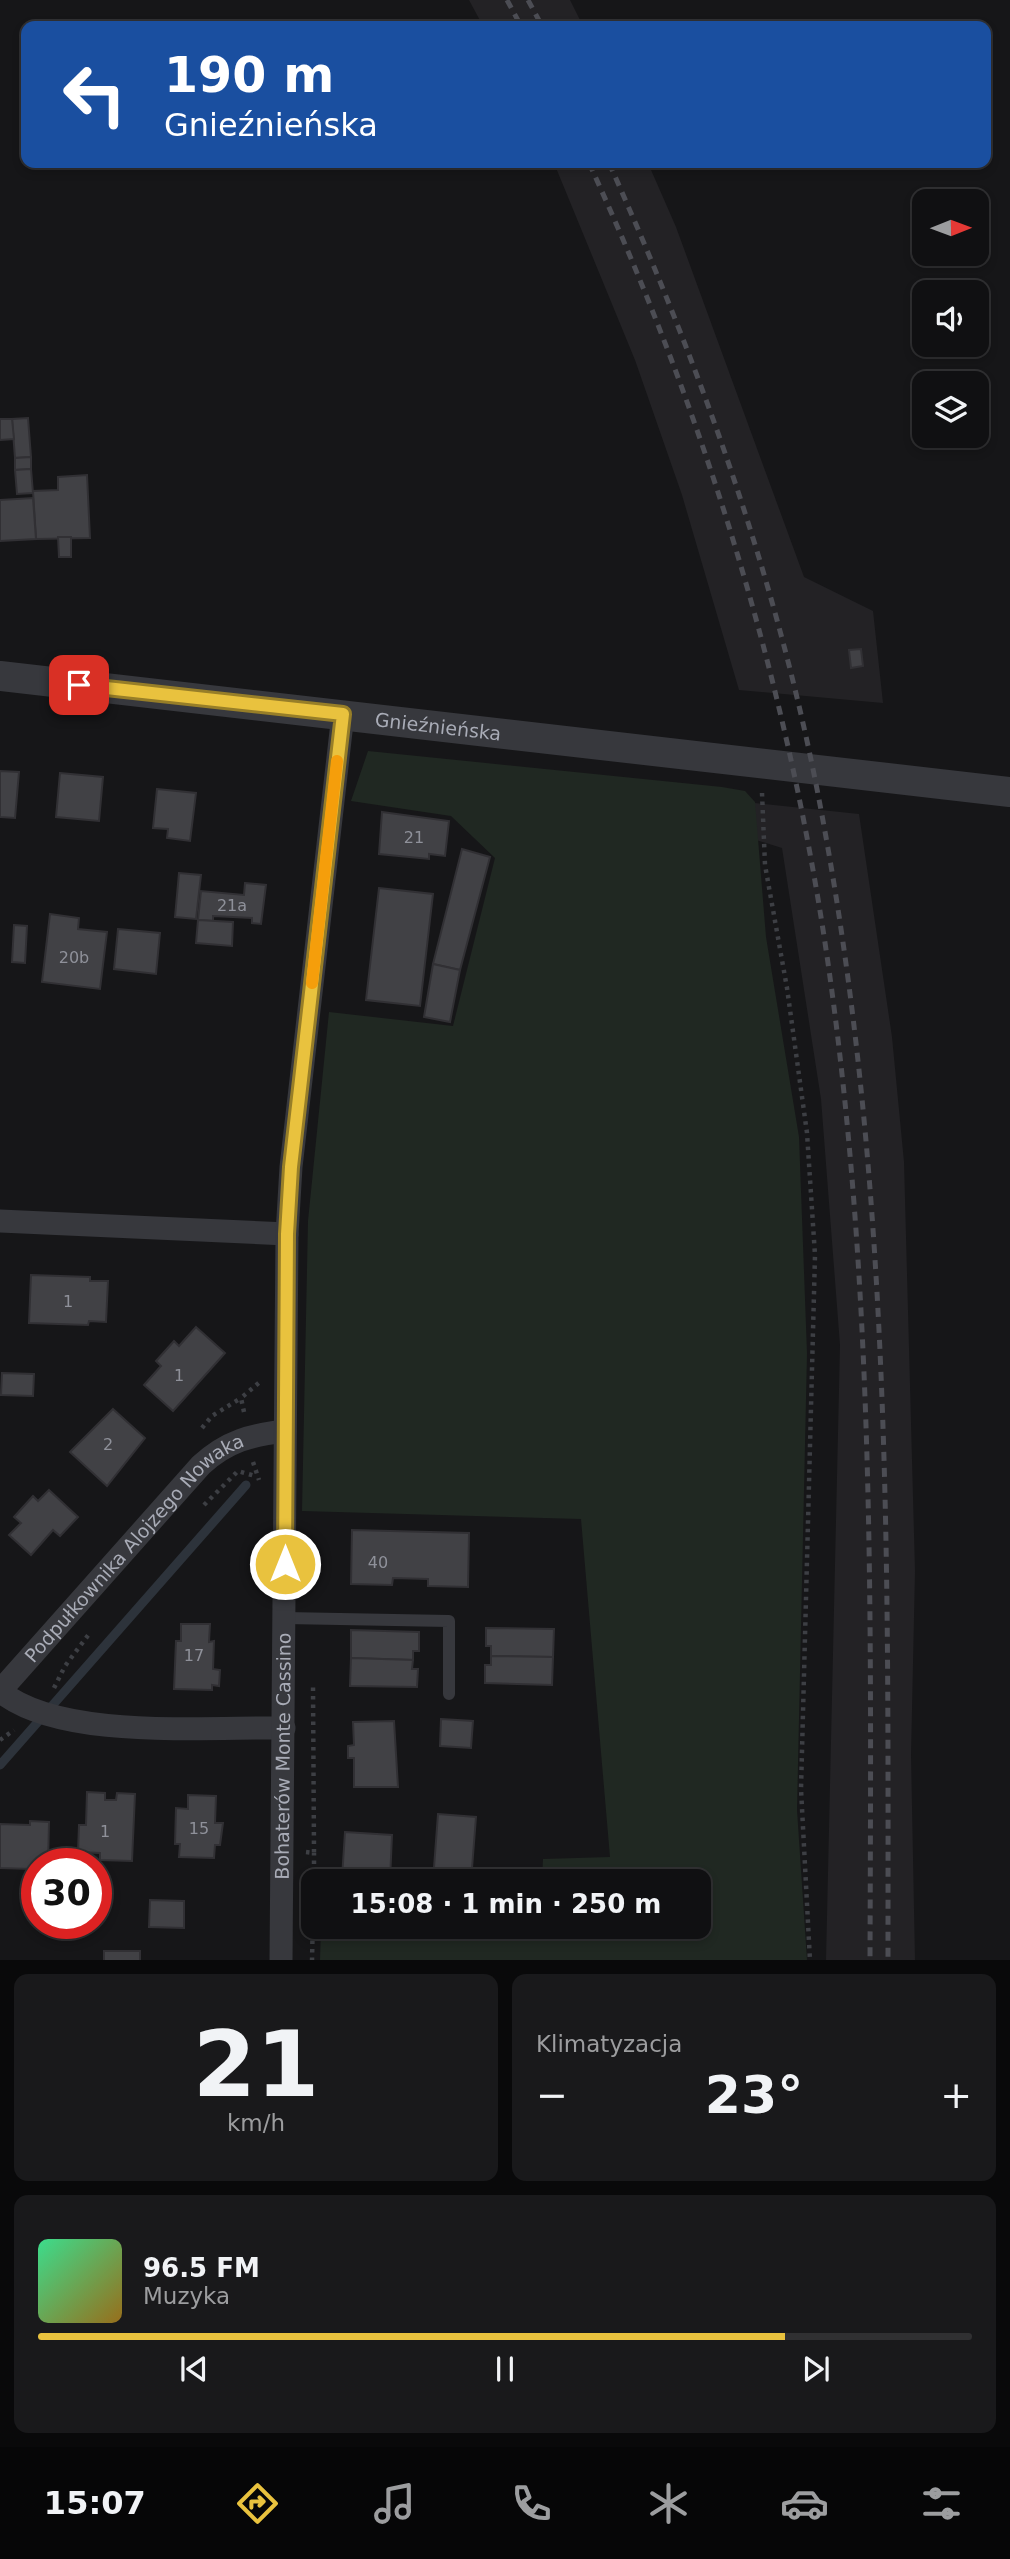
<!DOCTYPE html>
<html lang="pl">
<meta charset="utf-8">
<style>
:root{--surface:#101012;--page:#19191b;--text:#f1f3f6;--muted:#9c9d9f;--line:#303032;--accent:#e9c23e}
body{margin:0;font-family:"DejaVu Sans",sans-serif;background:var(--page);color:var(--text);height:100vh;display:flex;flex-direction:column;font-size:26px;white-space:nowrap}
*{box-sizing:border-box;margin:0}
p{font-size:23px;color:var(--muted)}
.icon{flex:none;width:38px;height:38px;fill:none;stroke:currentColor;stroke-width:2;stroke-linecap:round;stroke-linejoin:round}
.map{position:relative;height:1960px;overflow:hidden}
.details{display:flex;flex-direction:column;gap:14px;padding:14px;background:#09090a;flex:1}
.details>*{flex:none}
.banner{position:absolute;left:21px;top:21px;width:970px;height:147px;border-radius:14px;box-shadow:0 4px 10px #0003,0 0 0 2px var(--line);background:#1a4fa0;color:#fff;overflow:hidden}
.needle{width:46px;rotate:89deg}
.controls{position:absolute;left:912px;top:189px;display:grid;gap:14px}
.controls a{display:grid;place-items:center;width:77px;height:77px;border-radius:14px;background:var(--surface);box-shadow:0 4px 10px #0003,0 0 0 2px var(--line);font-size:35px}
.speed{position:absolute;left:21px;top:1848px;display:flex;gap:14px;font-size:35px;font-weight:700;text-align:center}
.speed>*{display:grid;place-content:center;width:91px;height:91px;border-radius:50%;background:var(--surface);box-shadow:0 4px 10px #0003,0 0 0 2px var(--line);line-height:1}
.speed .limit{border:10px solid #d22;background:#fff;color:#111}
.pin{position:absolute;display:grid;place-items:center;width:60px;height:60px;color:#fff;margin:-30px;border-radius:14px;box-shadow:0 4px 10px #0006}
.me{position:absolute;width:77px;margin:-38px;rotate:0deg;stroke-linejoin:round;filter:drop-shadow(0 0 5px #0008)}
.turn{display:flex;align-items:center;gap:24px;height:147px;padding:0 28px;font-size:32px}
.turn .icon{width:91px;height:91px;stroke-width:2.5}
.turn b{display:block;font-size:49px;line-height:60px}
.big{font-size:52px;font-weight:700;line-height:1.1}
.details .card{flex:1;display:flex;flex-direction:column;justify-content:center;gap:10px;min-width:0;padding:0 24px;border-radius:14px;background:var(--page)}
.details .dial{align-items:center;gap:0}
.dial b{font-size:91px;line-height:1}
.song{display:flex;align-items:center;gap:21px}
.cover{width:84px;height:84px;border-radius:10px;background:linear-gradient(135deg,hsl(150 70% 55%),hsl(40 70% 35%))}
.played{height:7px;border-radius:4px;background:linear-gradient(90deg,var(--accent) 80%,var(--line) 80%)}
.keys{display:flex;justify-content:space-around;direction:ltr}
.heat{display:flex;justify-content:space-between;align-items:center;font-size:38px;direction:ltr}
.details .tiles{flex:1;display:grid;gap:14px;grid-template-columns:1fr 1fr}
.card:last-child{grid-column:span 2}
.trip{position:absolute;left:301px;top:1869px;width:410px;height:70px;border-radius:14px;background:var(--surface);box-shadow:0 4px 10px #0003,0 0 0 2px var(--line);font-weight:700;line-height:70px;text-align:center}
.menu{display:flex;height:112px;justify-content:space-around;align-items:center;background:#060607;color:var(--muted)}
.menu .icon{width:49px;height:49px}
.menu .selected{color:var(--accent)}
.menu b{font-size:32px;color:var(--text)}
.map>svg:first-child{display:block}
.built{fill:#232225}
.green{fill:#202822}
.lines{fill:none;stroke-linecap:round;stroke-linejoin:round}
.stream{stroke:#2d333b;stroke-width:9}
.building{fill:#414145;stroke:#313034;stroke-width:2}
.path{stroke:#3d3f44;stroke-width:4.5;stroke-dasharray:3.5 5;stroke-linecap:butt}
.service{stroke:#37383d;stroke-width:12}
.minor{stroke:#37383d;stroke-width:23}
.tertiary{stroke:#37383d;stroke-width:30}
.rail{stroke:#4c4d54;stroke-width:5;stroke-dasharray:9 7;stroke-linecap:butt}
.route-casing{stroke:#977e28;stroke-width:18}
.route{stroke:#e9c23e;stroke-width:12}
.slow{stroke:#f59e0b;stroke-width:12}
.labels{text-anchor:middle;stroke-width:7;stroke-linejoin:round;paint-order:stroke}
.number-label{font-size:16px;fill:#8f919a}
.street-label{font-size:19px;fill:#a9acb7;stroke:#111113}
</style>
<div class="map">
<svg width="1010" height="1961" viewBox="0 0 1010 1961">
<rect width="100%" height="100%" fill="#161618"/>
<g class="built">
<polygon points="469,0 570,0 583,26 483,26"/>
<polygon points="554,163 648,163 676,227 804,577 873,611 883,703 739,690 682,495 635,360"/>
<polygon points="736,801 859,814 892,1037 904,1162 915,1571 911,1755 915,1960 826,1960 840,1345 821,1099 782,848 717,828"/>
</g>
<polygon class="green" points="368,751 722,787 745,791 755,802 766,937 799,1137 807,1353 797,1810 807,1960 320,1960 321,1927 698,1927 698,1881 542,1881 543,1859 610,1857 581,1519 302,1511 308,1221 329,1012 453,1026 495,858 451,816 351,801"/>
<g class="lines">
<polyline class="stream" points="0,1765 246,1485"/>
</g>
<g class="building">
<polygon points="28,418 31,457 15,458 12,419"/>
<polygon points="0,419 12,419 14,439 0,440"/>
<polygon points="31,457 31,469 15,470 15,458"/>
<polygon points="31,469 33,493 17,494 15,470"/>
<polygon points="87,475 90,538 36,539 33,491 58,490 58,477"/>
<polygon points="33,498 36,539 0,541 0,500"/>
<polygon points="58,537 71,537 71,557 59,557"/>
<polygon points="861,649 863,666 851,668 849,650"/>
<polygon points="0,771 19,772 15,818 0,817"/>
<polygon points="60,773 103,777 99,821 56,817"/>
<polygon points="157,789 196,793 190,841 167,838 168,829 153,828"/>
<polygon points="382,812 449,821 445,856 429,854 429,859 379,854"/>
<polygon points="462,849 490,857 460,970 433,964"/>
<polygon points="179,873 201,875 196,919 175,917"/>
<polygon points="245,883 266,885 261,924 252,923 252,918 213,916 213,921 198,920 201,891 244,895"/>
<polygon points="379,888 433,894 420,1006 366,1000"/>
<polygon points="50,914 79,918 78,929 107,932 100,989 42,982"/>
<polygon points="198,920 233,922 232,946 196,943"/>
<polygon points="14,925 27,926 25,963 12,962"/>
<polygon points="118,929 160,933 156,974 114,969"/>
<polygon points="433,964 460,970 450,1022 424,1017"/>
<polygon points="31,1275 90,1277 90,1281 108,1281 106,1322 89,1321 88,1325 29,1323"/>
<polygon points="196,1327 225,1353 173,1411 144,1385 161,1366 156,1361 174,1341 179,1346"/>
<polygon points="2,1373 34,1374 33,1396 1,1395"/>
<polygon points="113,1409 145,1438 107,1486 70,1452"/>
<polygon points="49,1490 78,1517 60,1536 53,1530 31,1555 9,1535 21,1523 14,1517 33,1496 38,1501"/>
<polygon points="352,1530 469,1533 468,1587 428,1586 428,1579 393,1578 392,1585 351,1584"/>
<polygon points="181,1624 210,1624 209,1642 214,1641 213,1669 220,1670 219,1686 212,1685 212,1690 174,1689 176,1641 181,1641"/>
<polygon points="486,1628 554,1629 553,1657 491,1656 491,1646 486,1646"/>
<polygon points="351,1630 419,1632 419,1651 413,1651 413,1660 351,1658"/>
<polygon points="491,1656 553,1657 552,1685 485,1683 485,1665 491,1665"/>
<polygon points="351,1658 413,1660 412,1669 418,1669 417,1687 350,1686"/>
<polygon points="441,1719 473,1721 471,1748 440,1746"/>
<polygon points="394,1721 398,1787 354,1787 354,1758 348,1758 348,1746 354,1745 353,1722"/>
<polygon points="87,1792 105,1793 105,1800 116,1800 117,1793 135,1794 132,1861 100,1860 100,1853 78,1852 79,1825 86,1825"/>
<polygon points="188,1795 216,1796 215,1823 223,1823 220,1845 215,1845 214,1858 179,1857 180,1844 175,1844 176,1808 188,1809"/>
<polygon points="438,1814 476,1817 471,1881 433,1881"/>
<polygon points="30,1821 49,1822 48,1864 32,1864 32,1869 0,1868 0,1824 30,1825"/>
<polygon points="345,1832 392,1835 390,1880 342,1878"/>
<polygon points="150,1900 184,1901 184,1928 149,1927"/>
<rect x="104" y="1951" width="36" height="10"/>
</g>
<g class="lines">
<g class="path">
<polyline points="762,793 765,865 787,988 807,1133 815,1255 801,1789 810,1961"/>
<polyline points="244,1412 241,1398 261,1381"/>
<polyline points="202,1428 212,1416 241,1398"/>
<polyline points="253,1462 259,1480"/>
<polyline points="204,1505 238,1471 255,1476"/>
<polyline points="54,1688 65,1666 89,1634"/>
<polyline points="0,1740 14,1730"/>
<polyline points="306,1852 314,1853 313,1685"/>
<polyline points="314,1881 314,1853"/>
<polyline points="312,1961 313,1914"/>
</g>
<polyline class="service" points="285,1618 449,1621 449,1694"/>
<g class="minor">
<polyline points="0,1221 287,1234"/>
<path id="s1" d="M284 1728C207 1727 59 1740 0 1691L201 1465C227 1441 251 1435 285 1431"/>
<path id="s2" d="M281 1961 287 1234 291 1167 343 714"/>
</g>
<path class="tertiary" id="s3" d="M0 676 1010 792"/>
<g class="rail">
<polyline points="507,0 521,26"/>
<polyline points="528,0 542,26"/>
<path d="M589 163C710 426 794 705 832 992 875 1313 871 1638 870 1961"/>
<path d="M609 163C697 359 771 563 814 774 893 1166 888 1563 888 1961"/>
</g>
</g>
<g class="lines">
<defs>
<polyline id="route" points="79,685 343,714 291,1167 287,1234 285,1564"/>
</defs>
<use href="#route" class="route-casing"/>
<use href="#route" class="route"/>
<polyline class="slow" points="312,983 337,761"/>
</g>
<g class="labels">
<g class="number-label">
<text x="414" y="843">21</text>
<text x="232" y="911">21a</text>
<text x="74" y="963">20b</text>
<text x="68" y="1307">1</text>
<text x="179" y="1381">1</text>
<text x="108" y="1450">2</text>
<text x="378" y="1568">40</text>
<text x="194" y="1661">17</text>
<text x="199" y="1834">15</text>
<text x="105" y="1837">1</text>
</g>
<g class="street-label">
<text dy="7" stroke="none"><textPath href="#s3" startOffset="441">Gnieźnieńska</textPath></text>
<text dy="7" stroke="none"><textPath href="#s1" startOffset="488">Podpułkownika Alojzego Nowaka</textPath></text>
<text dy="7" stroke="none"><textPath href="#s2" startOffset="205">Bohaterów Monte Cassino</textPath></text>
</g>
</g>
</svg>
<div class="controls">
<a><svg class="needle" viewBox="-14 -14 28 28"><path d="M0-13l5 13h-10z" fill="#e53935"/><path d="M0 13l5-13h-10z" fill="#9c9d9f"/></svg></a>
<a><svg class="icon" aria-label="sound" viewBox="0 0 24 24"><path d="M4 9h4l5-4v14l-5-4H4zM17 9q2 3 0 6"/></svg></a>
<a><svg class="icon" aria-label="layers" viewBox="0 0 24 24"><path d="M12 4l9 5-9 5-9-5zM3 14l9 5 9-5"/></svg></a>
</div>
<div class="speed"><div class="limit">30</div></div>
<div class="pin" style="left:79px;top:685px;background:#d93025"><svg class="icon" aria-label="arrive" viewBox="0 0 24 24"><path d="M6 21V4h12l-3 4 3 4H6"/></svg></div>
<svg class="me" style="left:285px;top:1564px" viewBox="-20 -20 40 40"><circle r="17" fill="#e9c23e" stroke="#fff" stroke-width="3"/><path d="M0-11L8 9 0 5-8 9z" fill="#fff"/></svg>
<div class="trip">15:08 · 1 min · 250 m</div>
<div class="banner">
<div class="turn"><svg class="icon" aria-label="left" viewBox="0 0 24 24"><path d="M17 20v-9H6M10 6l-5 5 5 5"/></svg><div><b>190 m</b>Gnieźnieńska</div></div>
</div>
</div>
<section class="details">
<div class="tiles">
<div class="card dial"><b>21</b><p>km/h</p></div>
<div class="card"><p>Klimatyzacja</p>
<div class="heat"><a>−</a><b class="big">23°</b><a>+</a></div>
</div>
<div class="card">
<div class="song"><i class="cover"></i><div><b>96.5 FM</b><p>Muzyka</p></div></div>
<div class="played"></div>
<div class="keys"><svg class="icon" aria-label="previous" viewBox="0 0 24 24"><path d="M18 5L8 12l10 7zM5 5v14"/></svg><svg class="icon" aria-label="pause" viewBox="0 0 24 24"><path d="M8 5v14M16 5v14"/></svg><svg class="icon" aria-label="next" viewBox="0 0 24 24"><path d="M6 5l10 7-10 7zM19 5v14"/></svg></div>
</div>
</div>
</section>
<nav class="menu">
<b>15:07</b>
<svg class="icon selected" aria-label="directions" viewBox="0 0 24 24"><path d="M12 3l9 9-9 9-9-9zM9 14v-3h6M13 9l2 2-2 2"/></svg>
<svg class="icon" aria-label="music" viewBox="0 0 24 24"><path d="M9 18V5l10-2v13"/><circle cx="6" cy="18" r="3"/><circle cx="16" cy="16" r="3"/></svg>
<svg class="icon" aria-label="phone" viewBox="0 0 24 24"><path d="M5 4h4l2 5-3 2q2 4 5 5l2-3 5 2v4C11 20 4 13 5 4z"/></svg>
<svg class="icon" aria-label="climate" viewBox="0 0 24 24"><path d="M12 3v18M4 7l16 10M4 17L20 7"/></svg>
<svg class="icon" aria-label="car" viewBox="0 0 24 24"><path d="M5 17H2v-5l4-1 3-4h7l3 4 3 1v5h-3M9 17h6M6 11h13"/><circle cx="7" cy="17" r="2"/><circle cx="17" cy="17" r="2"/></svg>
<svg class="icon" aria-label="filters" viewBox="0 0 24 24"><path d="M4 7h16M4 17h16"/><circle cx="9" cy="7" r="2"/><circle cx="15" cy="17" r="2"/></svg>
</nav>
